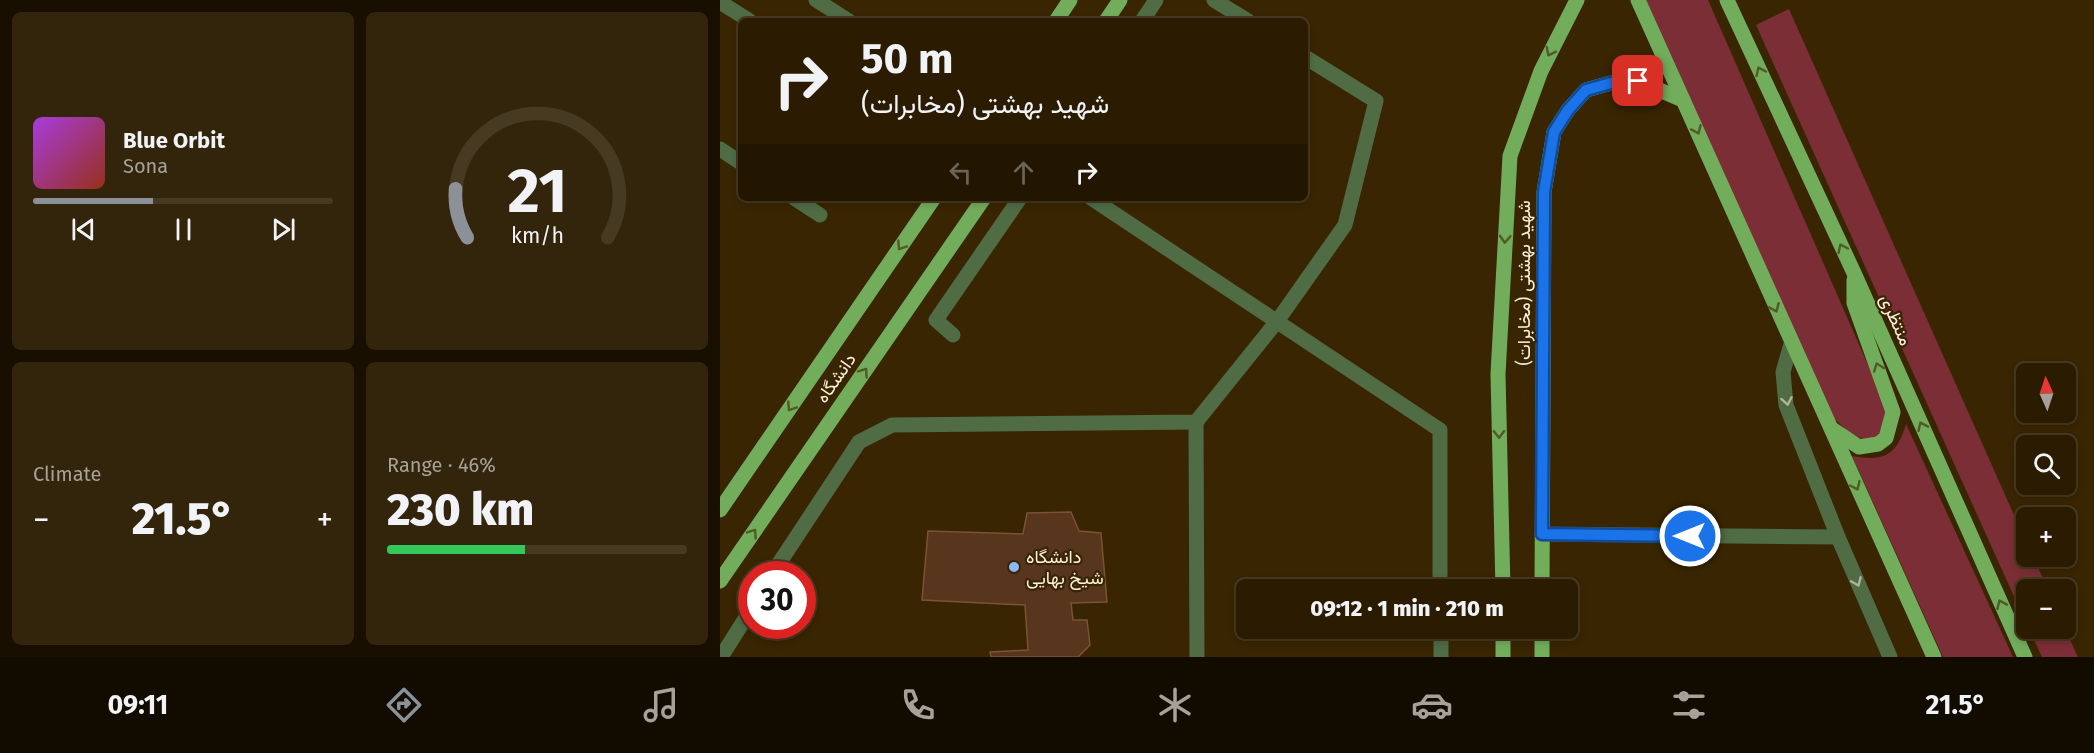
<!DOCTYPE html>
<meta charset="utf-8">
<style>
:root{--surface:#2b1c01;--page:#33250b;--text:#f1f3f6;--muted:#a6a199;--line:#473a23;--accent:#8c9099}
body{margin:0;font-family:"Fira Sans",Vazirmatn,sans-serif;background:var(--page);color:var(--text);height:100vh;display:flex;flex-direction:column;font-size:22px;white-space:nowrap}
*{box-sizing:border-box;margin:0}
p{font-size:20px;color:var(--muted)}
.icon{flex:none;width:33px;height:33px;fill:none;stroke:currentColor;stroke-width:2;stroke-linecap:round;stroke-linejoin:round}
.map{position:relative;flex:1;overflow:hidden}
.drawer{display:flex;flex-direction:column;gap:12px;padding:12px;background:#180f01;width:720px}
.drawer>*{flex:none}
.guide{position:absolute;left:18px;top:18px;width:570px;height:183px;border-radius:9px;box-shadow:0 3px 9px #0003,0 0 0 2px var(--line);background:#2b1c01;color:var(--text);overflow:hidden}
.needle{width:39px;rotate:357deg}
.tools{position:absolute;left:1296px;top:363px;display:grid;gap:12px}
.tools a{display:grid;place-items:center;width:60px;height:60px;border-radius:9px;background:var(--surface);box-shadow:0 3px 9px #0003,0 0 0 2px var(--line);font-size:30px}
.speed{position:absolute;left:18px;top:561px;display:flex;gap:12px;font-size:30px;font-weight:700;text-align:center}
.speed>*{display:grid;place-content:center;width:78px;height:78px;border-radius:50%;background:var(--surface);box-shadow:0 3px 9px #0003,0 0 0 2px var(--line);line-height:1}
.speed .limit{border:9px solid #d22;background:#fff;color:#111}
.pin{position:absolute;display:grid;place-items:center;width:51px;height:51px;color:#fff;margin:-26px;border-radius:12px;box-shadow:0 3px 9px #0006}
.me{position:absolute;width:66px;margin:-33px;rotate:270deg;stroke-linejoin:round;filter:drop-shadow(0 0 4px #0008)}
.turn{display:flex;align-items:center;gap:21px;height:126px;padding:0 24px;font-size:27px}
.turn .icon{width:78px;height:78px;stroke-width:2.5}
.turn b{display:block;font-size:42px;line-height:51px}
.lanes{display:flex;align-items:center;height:57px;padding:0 24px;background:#0003;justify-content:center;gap:30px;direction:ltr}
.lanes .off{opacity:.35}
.big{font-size:45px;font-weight:800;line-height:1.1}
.drawer .widget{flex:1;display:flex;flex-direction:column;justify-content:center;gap:9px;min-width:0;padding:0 21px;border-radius:9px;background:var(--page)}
.drawer .dial{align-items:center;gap:0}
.dial svg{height:156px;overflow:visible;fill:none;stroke:var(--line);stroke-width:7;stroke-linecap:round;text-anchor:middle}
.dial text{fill:var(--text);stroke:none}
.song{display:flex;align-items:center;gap:18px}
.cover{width:72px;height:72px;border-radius:9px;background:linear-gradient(135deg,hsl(280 70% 55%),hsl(10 70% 35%))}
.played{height:6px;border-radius:3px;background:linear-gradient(90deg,var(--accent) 40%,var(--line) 40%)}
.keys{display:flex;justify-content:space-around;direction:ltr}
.heat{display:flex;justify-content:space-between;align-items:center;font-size:33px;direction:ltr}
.charge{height:9px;border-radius:4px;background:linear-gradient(90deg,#34c759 46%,var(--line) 0)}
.drawer .tiles{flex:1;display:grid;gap:12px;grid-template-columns:repeat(2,1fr)}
.trip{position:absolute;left:516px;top:579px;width:342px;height:60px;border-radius:9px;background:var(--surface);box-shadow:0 3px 9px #0003,0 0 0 2px var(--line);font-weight:800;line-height:60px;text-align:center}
.tab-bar{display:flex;height:96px;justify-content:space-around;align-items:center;background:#110b00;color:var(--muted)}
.tab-bar .icon{width:42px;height:42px}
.tab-bar .active{color:var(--accent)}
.tab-bar b{font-size:27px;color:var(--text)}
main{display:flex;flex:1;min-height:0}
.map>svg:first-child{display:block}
.green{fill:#7b2e35}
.building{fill:#57361d;stroke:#7c5232;stroke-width:1.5}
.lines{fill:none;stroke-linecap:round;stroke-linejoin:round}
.minor{stroke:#4f6c45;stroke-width:15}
.major{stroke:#72ad5c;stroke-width:15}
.oneway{stroke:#505b25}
.oneway2{stroke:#afb599}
.route-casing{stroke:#114b97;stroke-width:15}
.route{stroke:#1a73e8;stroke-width:10}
.poi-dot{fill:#8cb9fc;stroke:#392501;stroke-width:2}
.labels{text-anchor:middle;stroke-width:4.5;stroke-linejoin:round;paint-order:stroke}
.street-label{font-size:18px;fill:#fdf0dd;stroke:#392501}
.poi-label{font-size:18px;fill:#fdf0dd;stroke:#392501;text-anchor:start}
</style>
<main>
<section class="drawer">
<div class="tiles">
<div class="widget">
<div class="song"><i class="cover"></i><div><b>Blue Orbit</b><p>Sona</p></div></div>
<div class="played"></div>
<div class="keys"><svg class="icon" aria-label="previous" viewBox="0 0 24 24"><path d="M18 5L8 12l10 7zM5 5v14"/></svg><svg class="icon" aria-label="pause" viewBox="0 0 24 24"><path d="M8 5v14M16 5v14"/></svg><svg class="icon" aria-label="next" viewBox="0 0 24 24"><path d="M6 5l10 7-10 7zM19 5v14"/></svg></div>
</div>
<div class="widget dial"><svg viewBox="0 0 100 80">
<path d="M14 69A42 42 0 1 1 86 69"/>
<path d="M14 69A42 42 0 0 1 8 44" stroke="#8c9099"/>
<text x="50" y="56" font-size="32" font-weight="700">21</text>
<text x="50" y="72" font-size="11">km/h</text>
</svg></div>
<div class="widget"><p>Climate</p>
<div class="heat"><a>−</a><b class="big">21.5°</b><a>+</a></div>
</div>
<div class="widget"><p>Range · 46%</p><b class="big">230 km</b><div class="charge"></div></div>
</div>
</section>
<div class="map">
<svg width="1374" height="657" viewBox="0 0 1374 657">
<rect width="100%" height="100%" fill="#392501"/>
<g class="green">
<polygon points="923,0 988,0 1166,406 1167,418 1162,434 1148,441 1129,433 1112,416"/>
<polygon points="1069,9 1306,542 1306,556 1313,557 1328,589 1306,590 1306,623 1036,25"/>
<path d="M1186 424 1293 657H1223L1132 456C1164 462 1177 455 1186 424Z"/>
<polygon points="1309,629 1345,629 1358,657 1322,657"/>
</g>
<polygon class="building" points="351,512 359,531 381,533 387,602 351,603 353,620 367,620 370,645 358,657 271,657 270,652 308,650 305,605 202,600 208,531 303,534 307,513"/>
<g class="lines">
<g class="minor">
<polyline points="96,0 129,21"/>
<polyline points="494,0 528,21"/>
<polyline points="0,2 30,21"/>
<polyline points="422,21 436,0"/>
<polyline points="0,149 21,163"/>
<polyline points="74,198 100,215"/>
<polyline points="371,198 720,430 720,590"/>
<polyline points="233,335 216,320 300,198"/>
<polyline points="1071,344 1063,372 1066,405 1118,537 1170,657"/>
<polyline points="476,422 477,657"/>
<polyline points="822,534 1118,537"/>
<polyline points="52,574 139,442 172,425 476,422 558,320 625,225 656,101 585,57"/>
<polyline points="721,628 721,657"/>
<polyline points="1,657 32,608"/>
</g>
<g class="major">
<polyline points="918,0 1214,657"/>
<polyline points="1007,0 1134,273 1305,657"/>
<polyline points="336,21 350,0"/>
<polyline points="386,21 400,0"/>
<polyline points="1112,429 1139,447 1158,444 1166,438 1173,412 1134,303 1134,280"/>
<polyline points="0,510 214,198"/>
<polyline points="0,581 264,198"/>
<polyline points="783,590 778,374 790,156 821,71 857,0"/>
<polyline points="822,590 824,192 834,132 848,110 866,90 891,83 918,81 963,100"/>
<polyline points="783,628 783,657"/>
<polyline points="822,657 822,628"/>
</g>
</g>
<defs><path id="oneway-chevron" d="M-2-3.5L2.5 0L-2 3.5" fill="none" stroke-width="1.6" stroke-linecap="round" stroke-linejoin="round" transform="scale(1.5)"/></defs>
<g class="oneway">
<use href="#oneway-chevron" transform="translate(830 52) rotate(117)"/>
<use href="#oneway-chevron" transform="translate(1040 71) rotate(-115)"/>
<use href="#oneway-chevron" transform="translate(977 130) rotate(66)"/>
<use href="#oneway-chevron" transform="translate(785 239) rotate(93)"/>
<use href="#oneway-chevron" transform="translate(181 246) rotate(124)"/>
<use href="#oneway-chevron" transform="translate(1122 248) rotate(-115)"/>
<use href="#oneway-chevron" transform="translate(1055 308) rotate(66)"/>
<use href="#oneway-chevron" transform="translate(1158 367) rotate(-110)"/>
<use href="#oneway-chevron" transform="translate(144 372) rotate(-55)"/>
<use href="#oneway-chevron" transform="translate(71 407) rotate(124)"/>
<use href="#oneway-chevron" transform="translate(1202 426) rotate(-114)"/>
<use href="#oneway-chevron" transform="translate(779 434) rotate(89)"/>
<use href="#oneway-chevron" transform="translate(1136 486) rotate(65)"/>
<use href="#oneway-chevron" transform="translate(33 533) rotate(-55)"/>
<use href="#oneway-chevron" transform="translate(1281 604) rotate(-114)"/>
</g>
<g class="oneway2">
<use href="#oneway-chevron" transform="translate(1067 401) rotate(80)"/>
<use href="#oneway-chevron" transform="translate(1137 582) rotate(67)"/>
</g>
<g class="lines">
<defs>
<polyline id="route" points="918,81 891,83 866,90 848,110 834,132 824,192 822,534 970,536"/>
</defs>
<use href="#route" class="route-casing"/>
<use href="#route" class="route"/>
</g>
<circle class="poi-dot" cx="294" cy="567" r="6"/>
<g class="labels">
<g class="street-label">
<text transform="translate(804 283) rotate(-90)" y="6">شهید بهشتی (مخابرات)</text>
<text transform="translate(1176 320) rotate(66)" y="6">منتظری</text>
<text transform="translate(116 378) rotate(-55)" y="6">دانشگاه</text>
</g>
<g class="poi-label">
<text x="306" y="563">دانشگاه<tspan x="306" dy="21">شیخ بهایی</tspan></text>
</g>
</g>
</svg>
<div class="tools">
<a><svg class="needle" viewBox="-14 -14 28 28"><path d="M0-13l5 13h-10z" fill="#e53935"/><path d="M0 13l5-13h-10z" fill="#a6a199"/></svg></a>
<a><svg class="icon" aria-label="search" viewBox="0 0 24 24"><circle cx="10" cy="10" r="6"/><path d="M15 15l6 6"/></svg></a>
<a>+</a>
<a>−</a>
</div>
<div class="speed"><div class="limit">30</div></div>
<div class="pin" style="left:918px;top:81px;background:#d93025"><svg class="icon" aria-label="arrive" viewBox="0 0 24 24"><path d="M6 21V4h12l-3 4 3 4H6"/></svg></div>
<svg class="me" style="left:970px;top:536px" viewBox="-20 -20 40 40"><circle r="17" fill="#1a73e8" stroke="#fff" stroke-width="3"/><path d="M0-11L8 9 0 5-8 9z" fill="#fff"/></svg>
<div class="trip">09:12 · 1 min · 210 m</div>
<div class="guide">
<div class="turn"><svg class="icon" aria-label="right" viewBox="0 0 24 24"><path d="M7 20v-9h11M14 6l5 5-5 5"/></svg><div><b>50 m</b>شهید بهشتی (مخابرات)</div></div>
<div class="lanes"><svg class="icon off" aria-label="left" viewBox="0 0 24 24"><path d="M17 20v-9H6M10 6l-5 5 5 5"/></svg><svg class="icon off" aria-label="ahead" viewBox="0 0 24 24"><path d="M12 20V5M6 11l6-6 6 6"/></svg><svg class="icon" aria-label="right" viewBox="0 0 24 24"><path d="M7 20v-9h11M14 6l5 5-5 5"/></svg></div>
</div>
</div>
</main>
<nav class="tab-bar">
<b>09:11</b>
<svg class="icon active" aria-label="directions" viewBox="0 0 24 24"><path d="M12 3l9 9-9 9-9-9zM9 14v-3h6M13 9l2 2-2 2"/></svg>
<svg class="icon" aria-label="music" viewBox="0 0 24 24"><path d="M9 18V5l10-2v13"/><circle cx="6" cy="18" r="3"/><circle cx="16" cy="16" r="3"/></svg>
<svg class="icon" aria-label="phone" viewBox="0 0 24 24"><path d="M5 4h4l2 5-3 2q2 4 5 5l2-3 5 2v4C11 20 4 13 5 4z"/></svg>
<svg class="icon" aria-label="climate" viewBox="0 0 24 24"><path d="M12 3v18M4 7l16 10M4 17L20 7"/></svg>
<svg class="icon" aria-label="car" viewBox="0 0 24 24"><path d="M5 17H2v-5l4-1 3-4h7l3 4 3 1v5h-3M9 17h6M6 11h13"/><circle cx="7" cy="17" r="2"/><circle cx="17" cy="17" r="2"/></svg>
<svg class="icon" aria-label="filters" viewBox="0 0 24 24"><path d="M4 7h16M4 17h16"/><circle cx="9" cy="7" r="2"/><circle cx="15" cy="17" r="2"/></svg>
<b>21.5°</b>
</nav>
